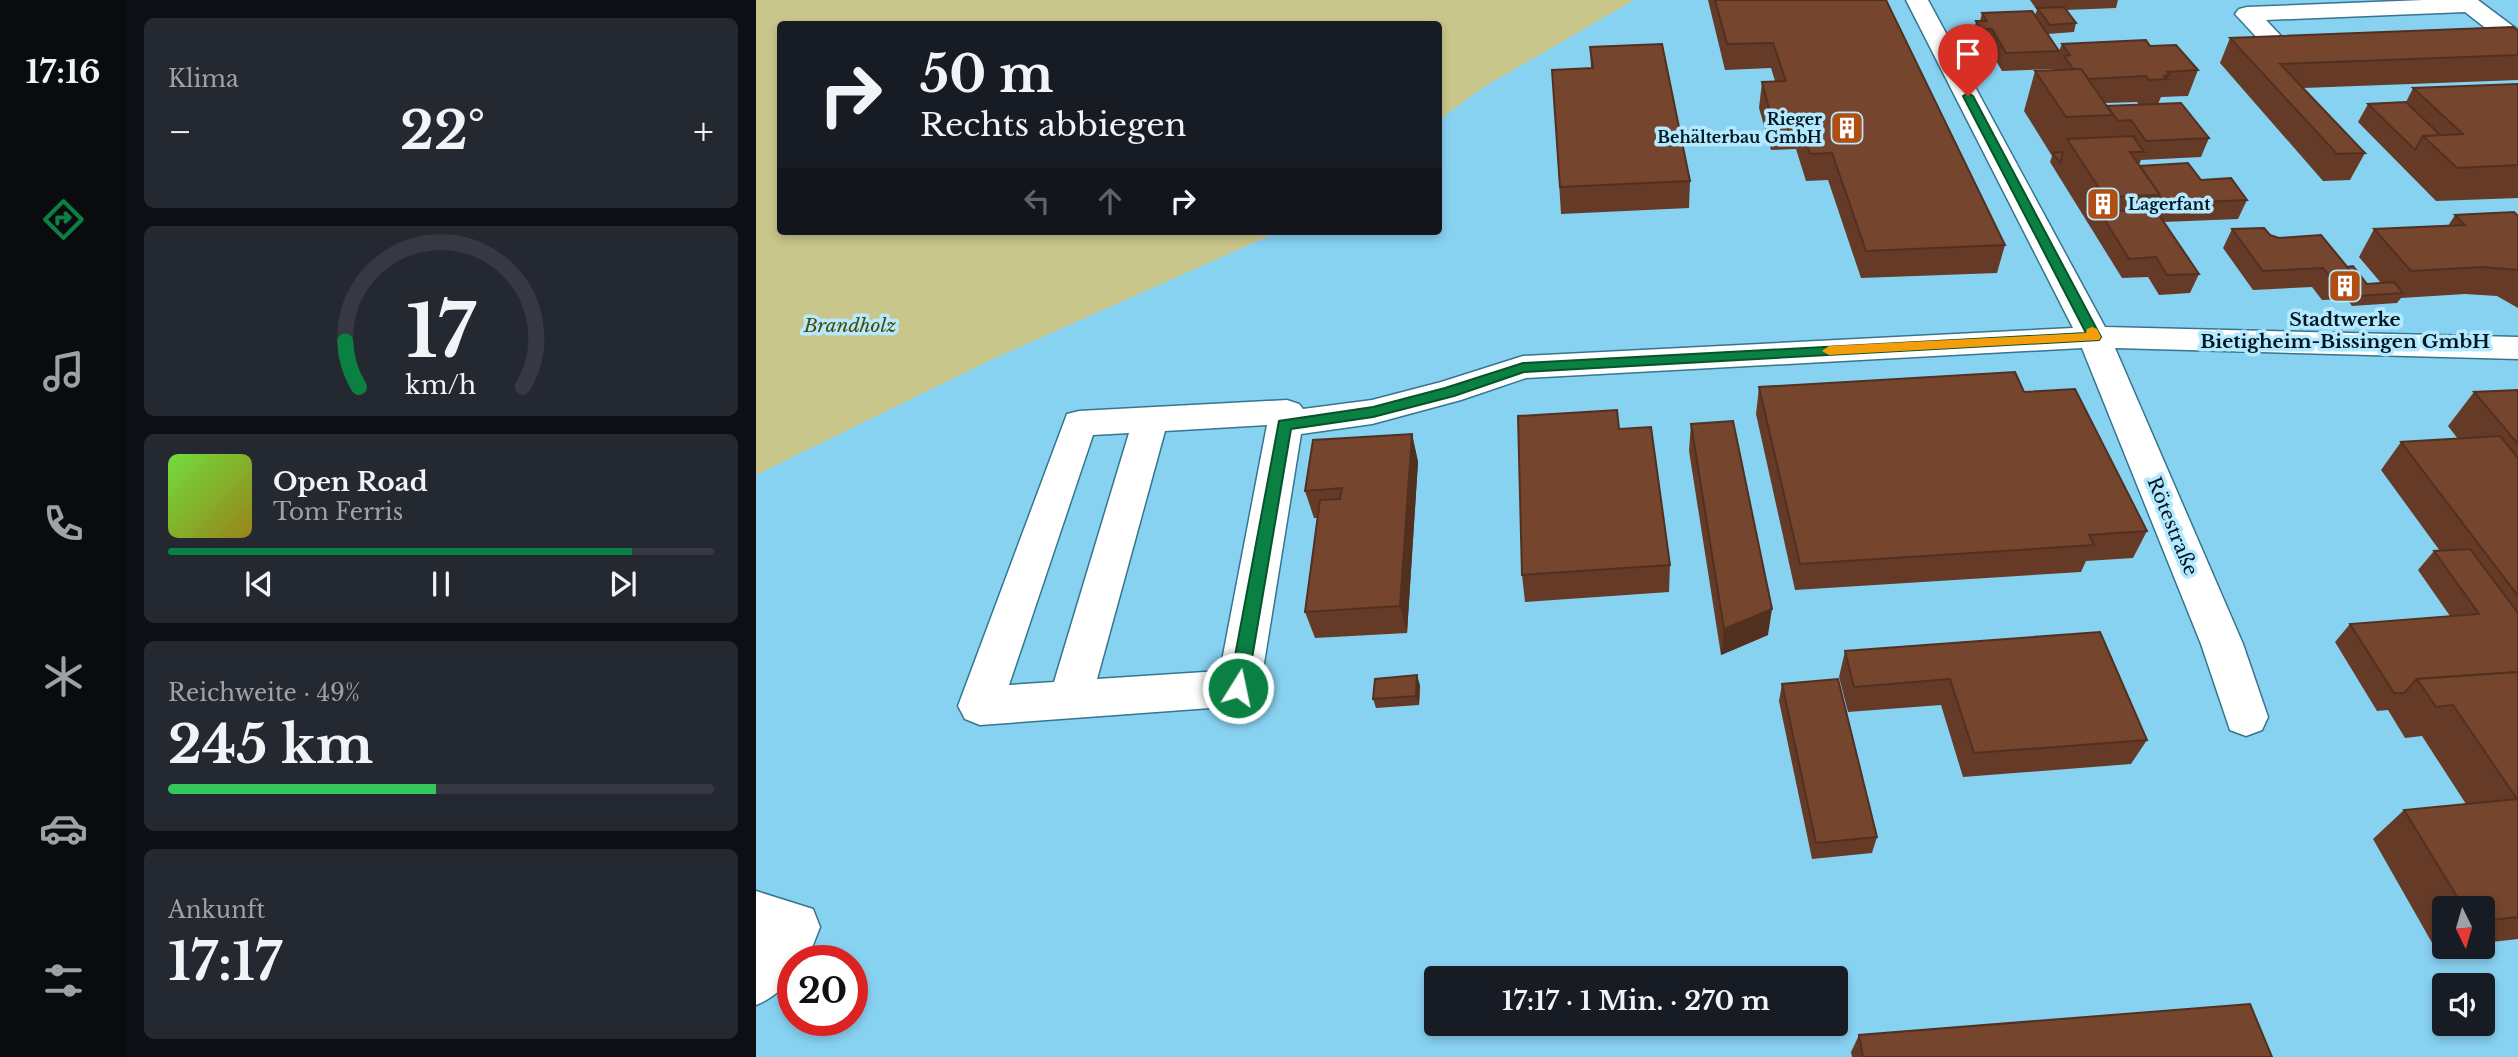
<!DOCTYPE html>
<html lang="de">
<meta charset="utf-8">
<style>
:root{--surface:#171b24;--page:#242831;--text:#f1f3f6;--muted:#9ea1a6;--line:#363941;--accent:#0b8043}
body{margin:0;font-family:"Libre Baskerville",serif;background:var(--page);color:var(--text);height:100vh;display:flex;flex-direction:column;font-size:26px;white-space:nowrap}
*{box-sizing:border-box;margin:0}
p{font-size:23px;color:var(--muted)}
.icon{flex:none;width:38px;height:38px;fill:none;stroke:currentColor;stroke-width:2;stroke-linecap:round;stroke-linejoin:round}
.map{position:relative;flex:1;overflow:hidden}
.panel{display:flex;flex-direction:column;gap:18px;padding:18px;background:#0d0f14;width:630px}
.panel>*{flex:none}
.banner{position:absolute;left:21px;top:21px;width:665px;height:214px;border-radius:7px;box-shadow:0 4px 10px #0003;background:#171b24;color:var(--text);overflow:hidden}
.needle{width:46px;rotate:175deg}
.fabs{position:absolute;left:1676px;top:896px;display:grid;gap:14px}
.fabs a{display:grid;place-items:center;width:63px;height:63px;border-radius:7px;background:var(--surface);box-shadow:0 4px 10px #0003;font-size:35px}
.speed{position:absolute;left:21px;top:945px;display:flex;gap:14px;font-size:35px;font-weight:700;text-align:center}
.speed>*{display:grid;place-content:center;width:91px;height:91px;border-radius:50%;background:var(--surface);box-shadow:0 4px 10px #0003;line-height:1}
.speed .limit{border:10px solid #d22;background:#fff;color:#111}
.pin{position:absolute;display:grid;place-items:center;width:60px;height:60px;color:#fff;margin:-72px -30px;border-radius:50% 50% 50% 0;rotate:-45deg;box-shadow:0 0 7px #0007}
.pin .icon{rotate:45deg}
.me{position:absolute;width:77px;margin:-38px;rotate:10deg;stroke-linejoin:round;filter:drop-shadow(0 0 5px #0008)}
.turn{display:flex;align-items:center;gap:24px;height:147px;padding:0 28px;font-size:32px}
.turn .icon{width:91px;height:91px;stroke-width:2.5}
.turn b{display:block;font-size:49px;line-height:60px}
.lanes{display:flex;align-items:center;height:66px;padding:0 28px;background:#0003;justify-content:center;gap:35px;direction:ltr}
.lanes .off{opacity:.35}
.big{font-size:52px;font-weight:800;line-height:1.1}
.panel .tile{flex:1;display:flex;flex-direction:column;justify-content:center;gap:10px;min-width:0;padding:0 24px;border-radius:10px;background:var(--page)}
.panel .dial{align-items:center;gap:0}
.dial svg{height:182px;overflow:visible;fill:none;stroke:var(--line);stroke-width:7;stroke-linecap:round;text-anchor:middle}
.dial text{fill:var(--text);stroke:none}
.song{display:flex;align-items:center;gap:21px}
.cover{width:84px;height:84px;border-radius:10px;background:linear-gradient(135deg,hsl(100 70% 55%),hsl(50 70% 35%))}
.played{height:7px;border-radius:4px;background:linear-gradient(90deg,var(--accent) 85%,var(--line) 85%)}
.keys{display:flex;justify-content:space-around;direction:ltr}
.heat{display:flex;justify-content:space-between;align-items:center;font-size:38px;direction:ltr}
.charge{height:10px;border-radius:5px;background:linear-gradient(90deg,#34c759 49%,var(--line) 0)}
.trip{position:absolute;left:668px;top:966px;width:424px;height:70px;border-radius:7px;background:var(--surface);box-shadow:0 4px 10px #0003;font-weight:800;line-height:70px;text-align:center}
main{display:flex;flex:1;min-height:0}
.menu{display:flex;flex-direction:column;width:126px;justify-content:space-around;align-items:center;background:#090b0e;color:var(--muted)}
.menu .icon{width:49px;height:49px}
.menu .active{color:var(--accent)}
.menu b{font-size:32px;color:var(--text)}
.map>svg:first-child{display:block}
.built{fill:#88d2f1;fill-rule:evenodd}
.green{fill:#c9c68b}
.lines{fill:none;stroke-linecap:round;stroke-linejoin:round}
.minor-casing{stroke:#35758e;stroke-width:3}
.minor{fill:#fff;fill-rule:evenodd}
.wall{fill:#653b28;fill-rule:evenodd}
.shaded-wall{fill:#523020}
.building{fill:#75452e;stroke:#523020;stroke-width:2}
.route{fill:#0b8043;stroke:#07532c;stroke-width:2}
.slow{fill:#f59e0b}
.labels{text-anchor:middle;stroke-width:7;stroke-linejoin:round;paint-order:stroke}
.far-poi-label{font-size:16px;font-weight:bold;fill:#001821;stroke:#b5e9ff;text-anchor:end}
.poi-label{font-size:19px;font-weight:bold;fill:#001821;stroke:#b5e9ff}
.park-label{font-size:19px;font-style:italic;fill:#4c4800;stroke:#b5e9ff}
.street-label{font-size:19px;fill:#001821;stroke:#b5e9ff}
</style>
<main>
<nav class="menu">
<b>17:16</b>
<svg class="icon active" aria-label="directions" viewBox="0 0 24 24"><path d="M12 3l9 9-9 9-9-9zM9 14v-3h6M13 9l2 2-2 2"/></svg>
<svg class="icon" aria-label="music" viewBox="0 0 24 24"><path d="M9 18V5l10-2v13"/><circle cx="6" cy="18" r="3"/><circle cx="16" cy="16" r="3"/></svg>
<svg class="icon" aria-label="phone" viewBox="0 0 24 24"><path d="M5 4h4l2 5-3 2q2 4 5 5l2-3 5 2v4C11 20 4 13 5 4z"/></svg>
<svg class="icon" aria-label="climate" viewBox="0 0 24 24"><path d="M12 3v18M4 7l16 10M4 17L20 7"/></svg>
<svg class="icon" aria-label="car" viewBox="0 0 24 24"><path d="M5 17H2v-5l4-1 3-4h7l3 4 3 1v5h-3M9 17h6M6 11h13"/><circle cx="7" cy="17" r="2"/><circle cx="17" cy="17" r="2"/></svg>
<svg class="icon" aria-label="filters" viewBox="0 0 24 24"><path d="M4 7h16M4 17h16"/><circle cx="9" cy="7" r="2"/><circle cx="15" cy="17" r="2"/></svg>
</nav>
<section class="panel">
<div class="tile"><p>Klima</p>
<div class="heat"><a>−</a><b class="big">22°</b><a>+</a></div>
</div>
<div class="tile dial"><svg viewBox="0 0 100 80">
<path d="M14 69A42 42 0 1 1 86 69"/>
<path d="M14 69A42 42 0 0 1 8 49" stroke="#0b8043"/>
<text x="50" y="56" font-size="32" font-weight="700">17</text>
<text x="50" y="72" font-size="11">km/h</text>
</svg></div>
<div class="tile">
<div class="song"><i class="cover"></i><div><b>Open Road</b><p>Tom Ferris</p></div></div>
<div class="played"></div>
<div class="keys"><svg class="icon" aria-label="previous" viewBox="0 0 24 24"><path d="M18 5L8 12l10 7zM5 5v14"/></svg><svg class="icon" aria-label="pause" viewBox="0 0 24 24"><path d="M8 5v14M16 5v14"/></svg><svg class="icon" aria-label="next" viewBox="0 0 24 24"><path d="M6 5l10 7-10 7zM19 5v14"/></svg></div>
</div>
<div class="tile"><p>Reichweite · 49%</p><b class="big">245 km</b><div class="charge"></div></div>
<div class="tile"><p>Ankunft</p><b class="big">17:17</b></div>
</section>
<div class="map">
<svg width="1762" height="1057" viewBox="0 0 1762 1057">
<rect width="100%" height="100%" fill="#9cdef9"/>
<path class="built" d="M878 0H1762V1057H0V475L239 358 524 231H682L683 120 726 88ZM1689 908H1727V947H1689ZM37 961H96V1020H37ZM681 978H1080V1024H681ZM1689 985H1727V1024H1689Z"/>
<polygon class="green" points="0,0 878,0 726,88 683,120 682,24 24,24 24,231 524,231 239,358 0,475"/>
<g class="lines">
<defs>
<g id="minor">
<path d="M1150 0H1172L1349 327 1762 337V359L1359 348 1487 644 1512 717 1506 730 1490 736 1474 730 1445 644 1326 348 770 378 705 400 616 424 545 434 504 688 497 701 482 706 224 725 209 719 202 706 311 414 323 411 531 400 543 404 547 409 616 400 685 382 767 356 1317 328ZM511 425 464 671 341 679 409 431ZM373 433 298 682 253 685 337 435Z"/>
<polygon points="1668,0 1722,0 1762,30 1762,49 1754,47 1709,12 1510,20 1539,51 1536,56 1527,58 1518,56 1479,14 1483,9 1491,7"/>
<path d="M0 891 57 909 64 927 57 945 45 961H37C37 983 19 997 0 1005Z"/>
</g>
</defs>
<use href="#minor" class="minor-casing"/>
<use href="#minor" class="minor"/>
</g>
<g class="wall">
<polygon points="952,0 1130,0 1249,245 1241,273 1105,278 1072,180 1050,181 1040,149 1015,150 1003,108 1006,82 1019,81 1015,68 969,70"/>
<path d="M1274 0H1362L1360 8 1310 10 1320 23 1318 32 1292 34 1303 51 1306 44 1394 46 1442 70 1432 96 1405 97 1402 104 1453 138 1445 157 1385 160 1383 165 1445 180 1491 200 1482 219 1407 222 1443 274 1434 293 1403 295 1392 277 1366 278 1294 162 1296 156 1268 111 1279 71 1299 70 1298 69 1246 71 1232 47H1221L1216 39 1220 21H1224L1226 13 1279 15 1281 10ZM1381 102 1383 105 1351 106 1349 103Z"/>
<polygon points="1762,31 1762,80 1547,88 1609,153 1594,180 1567,181 1464,63 1474,38"/>
<polygon points="834,47 934,181 933,208 805,214 796,70 835,68"/>
<polygon points="1762,84 1762,198 1680,201 1602,122 1612,104 1650,102 1657,88"/>
<polygon points="1699,215 1762,216 1762,308 1741,296 1709,294 1645,298 1641,303 1596,306 1591,299 1566,300 1556,287 1497,290 1467,248 1476,229 1514,235 1591,267 1611,284 1625,283 1603,257 1618,229 1692,226"/>
<polygon points="1003,387 1268,392 1391,531 1377,558 1330,561 1325,572 1039,590 1000,414"/>
<polygon points="1762,390 1762,939 1727,943 1727,908 1689,908 1689,947 1692,947 1679,948 1617,839 1648,810 1710,804 1666,736 1649,738 1632,710 1621,711 1579,642 1594,624 1694,616 1662,570 1678,551 1684,551 1625,470 1645,442 1702,439 1692,426 1718,392"/>
<polygon points="935,424 1012,635 965,655 933,451"/>
<polygon points="863,429 914,565 913,592 769,602 766,575"/>
<polygon points="656,434 662,462 651,633 559,638 549,612 562,518 558,518 549,491"/>
<polygon points="1344,632 1391,740 1375,764 1207,777 1185,705 1092,712 1083,677 1089,651"/>
<polygon points="1026,684 1121,837 1116,853 1056,859 1023,701"/>
<polygon points="664,685 663,705 620,708 617,699"/>
<polygon points="1103,1035 1516,1057 1096,1057 1095,1052"/>
</g>
<g class="shaded-wall">
<polygon points="656,434 662,462 651,633 644,606"/>
<polygon points="1016,609 1012,635 965,655 968,629"/>
<polygon points="661,675 664,685 663,705 660,696"/>
</g>
<g class="building">
<polygon points="959,0 1130,0 1249,245 1110,251 1076,153 1054,154 1043,122 1017,124 1006,82 1030,81 1017,43 971,44"/>
<polygon points="1308,7 1320,23 1294,25 1281,8"/>
<polygon points="1276,11 1303,51 1250,53 1236,29 1225,30 1220,21 1231,21 1226,13"/>
<polygon points="1757,27 1762,31 1762,55 1524,64 1609,153 1581,154 1474,38"/>
<polygon points="1390,40 1394,46 1420,45 1442,70 1411,72 1413,75 1408,76 1411,79 1393,80 1390,76 1332,79 1325,69 1317,69 1308,56 1314,55 1306,44"/>
<polygon points="906,44 934,181 804,187 796,70 837,68 834,47"/>
<polygon points="1325,69 1357,115 1310,117 1279,71"/>
<polygon points="1762,84 1762,165 1701,168 1667,136 1707,134 1657,88"/>
<polygon points="1650,102 1684,135 1667,136 1659,150 1612,104"/>
<polygon points="1425,103 1453,138 1390,141 1375,120 1362,121 1351,106"/>
<polygon points="1377,136 1388,152 1374,152 1404,195 1349,197 1311,139"/>
<polygon points="1307,152 1304,163 1297,153"/>
<polygon points="1432,163 1445,180 1475,178 1491,200 1401,204 1404,195 1384,166"/>
<polygon points="1399,209 1443,274 1411,275 1400,257 1373,259 1344,212"/>
<polygon points="1758,212 1762,216 1762,270 1727,267 1655,271 1618,229 1709,225 1699,215"/>
<polygon points="1508,228 1514,235 1523,238 1565,235 1602,280 1577,281 1567,268 1507,271 1476,229"/>
<polygon points="1597,266 1611,284 1638,282 1647,293 1602,296 1596,289 1602,280 1591,267"/>
<polygon points="1259,372 1268,392 1319,389 1391,531 1333,535 1338,545 1044,564 1003,387"/>
<polygon points="1762,390 1762,444 1718,392"/>
<polygon points="861,410 863,429 895,427 914,565 766,575 762,416"/>
<polygon points="977,421 1016,609 968,629 935,424"/>
<polygon points="656,434 644,606 549,612 564,500 584,499 586,488 549,491 557,440"/>
<polygon points="1744,436 1762,458 1762,596 1645,442"/>
<polygon points="1714,549 1762,613 1762,672 1661,679 1648,693 1638,693 1594,624 1723,614 1678,551"/>
<polygon points="1344,632 1391,740 1218,753 1194,679 1098,687 1089,651"/>
<polygon points="1762,672 1762,917 1727,921 1727,908 1708,908 1648,810 1761,799 1697,705 1680,707 1661,679"/>
<polygon points="661,675 660,696 617,699 619,679"/>
<polygon points="1082,679 1121,837 1060,843 1026,684"/>
<polygon points="1494,1004 1516,1057 1107,1057 1103,1035"/>
</g>
<polygon class="route" points="1212,93 1217,96 1345,337 1343,340 768,372 698,396 617,417 535,429 491,688 488,693 482,696 475,693 473,688 523,421 617,407 689,388 767,363 1330,333 1207,96"/>
<polygon class="slow" points="1336,327 1341,329 1345,337 1343,340 1073,355 1066,351 1073,346 1330,333 1331,329"/>
<defs>
<symbol id="building-square" viewBox="-11 -11 22 22"><rect x="-9" y="-9" width="18" height="18" rx="4" fill="#b14e14" stroke="#b5e9ff"/><path d="M-4-6H4V6H1V3H-1V6H-4ZM-2.5-4.3h1.7v1.8h-1.7ZM.8-4.3h1.7v1.8H.8ZM-2.5-1h1.7V.8h-1.7ZM.8-1h1.7V.8H.8Z" fill="#fff"/></symbol>
</defs>
<g fill-rule="evenodd">
<use href="#building-square" x="1072" y="109" width="38" height="38"/>
<use href="#building-square" x="1328" y="185" width="38" height="38"/>
<use href="#building-square" x="1570" y="267" width="38" height="38"/>
</g>
<g class="labels">
<g class="far-poi-label">
<text x="1066" y="125">Rieger<tspan x="1066" dy="18">Behälterbau GmbH</tspan></text>
<text x="1372" y="210" text-anchor="start">Lagerfant</text>
</g>
<g class="poi-label">
<text x="1589" y="326">Stadtwerke<tspan x="1589" dy="22">Bietigheim-Bissingen GmbH</tspan></text>
</g>
<g class="park-label">
<text x="94" y="332">Brandholz</text>
</g>
<g class="street-label">
<text transform="translate(1417 526) rotate(68)" y="7">Rötestraße</text>
</g>
</g>
</svg>
<div class="fabs">
<a><svg class="needle" viewBox="-14 -14 28 28"><path d="M0-13l5 13h-10z" fill="#e53935"/><path d="M0 13l5-13h-10z" fill="#9ea1a6"/></svg></a>
<a><svg class="icon" aria-label="sound" viewBox="0 0 24 24"><path d="M4 9h4l5-4v14l-5-4H4zM17 9q2 3 0 6"/></svg></a>
</div>
<div class="speed"><div class="limit">20</div></div>
<div class="pin" style="left:1212px;top:96px;background:#d93025"><svg class="icon" aria-label="arrive" viewBox="0 0 24 24"><path d="M6 21V4h12l-3 4 3 4H6"/></svg></div>
<svg class="me" style="left:482px;top:688px" viewBox="-20 -20 40 40"><circle r="17" fill="#0b8043" stroke="#fff" stroke-width="3"/><path d="M0-11L8 9 0 5-8 9z" fill="#fff"/></svg>
<div class="trip">17:17 · 1 Min. · 270 m</div>
<div class="banner">
<div class="turn"><svg class="icon" aria-label="right" viewBox="0 0 24 24"><path d="M7 20v-9h11M14 6l5 5-5 5"/></svg><div><b>50 m</b>Rechts abbiegen</div></div>
<div class="lanes"><svg class="icon off" aria-label="left" viewBox="0 0 24 24"><path d="M17 20v-9H6M10 6l-5 5 5 5"/></svg><svg class="icon off" aria-label="ahead" viewBox="0 0 24 24"><path d="M12 20V5M6 11l6-6 6 6"/></svg><svg class="icon" aria-label="right" viewBox="0 0 24 24"><path d="M7 20v-9h11M14 6l5 5-5 5"/></svg></div>
</div>
</div>
</main>
